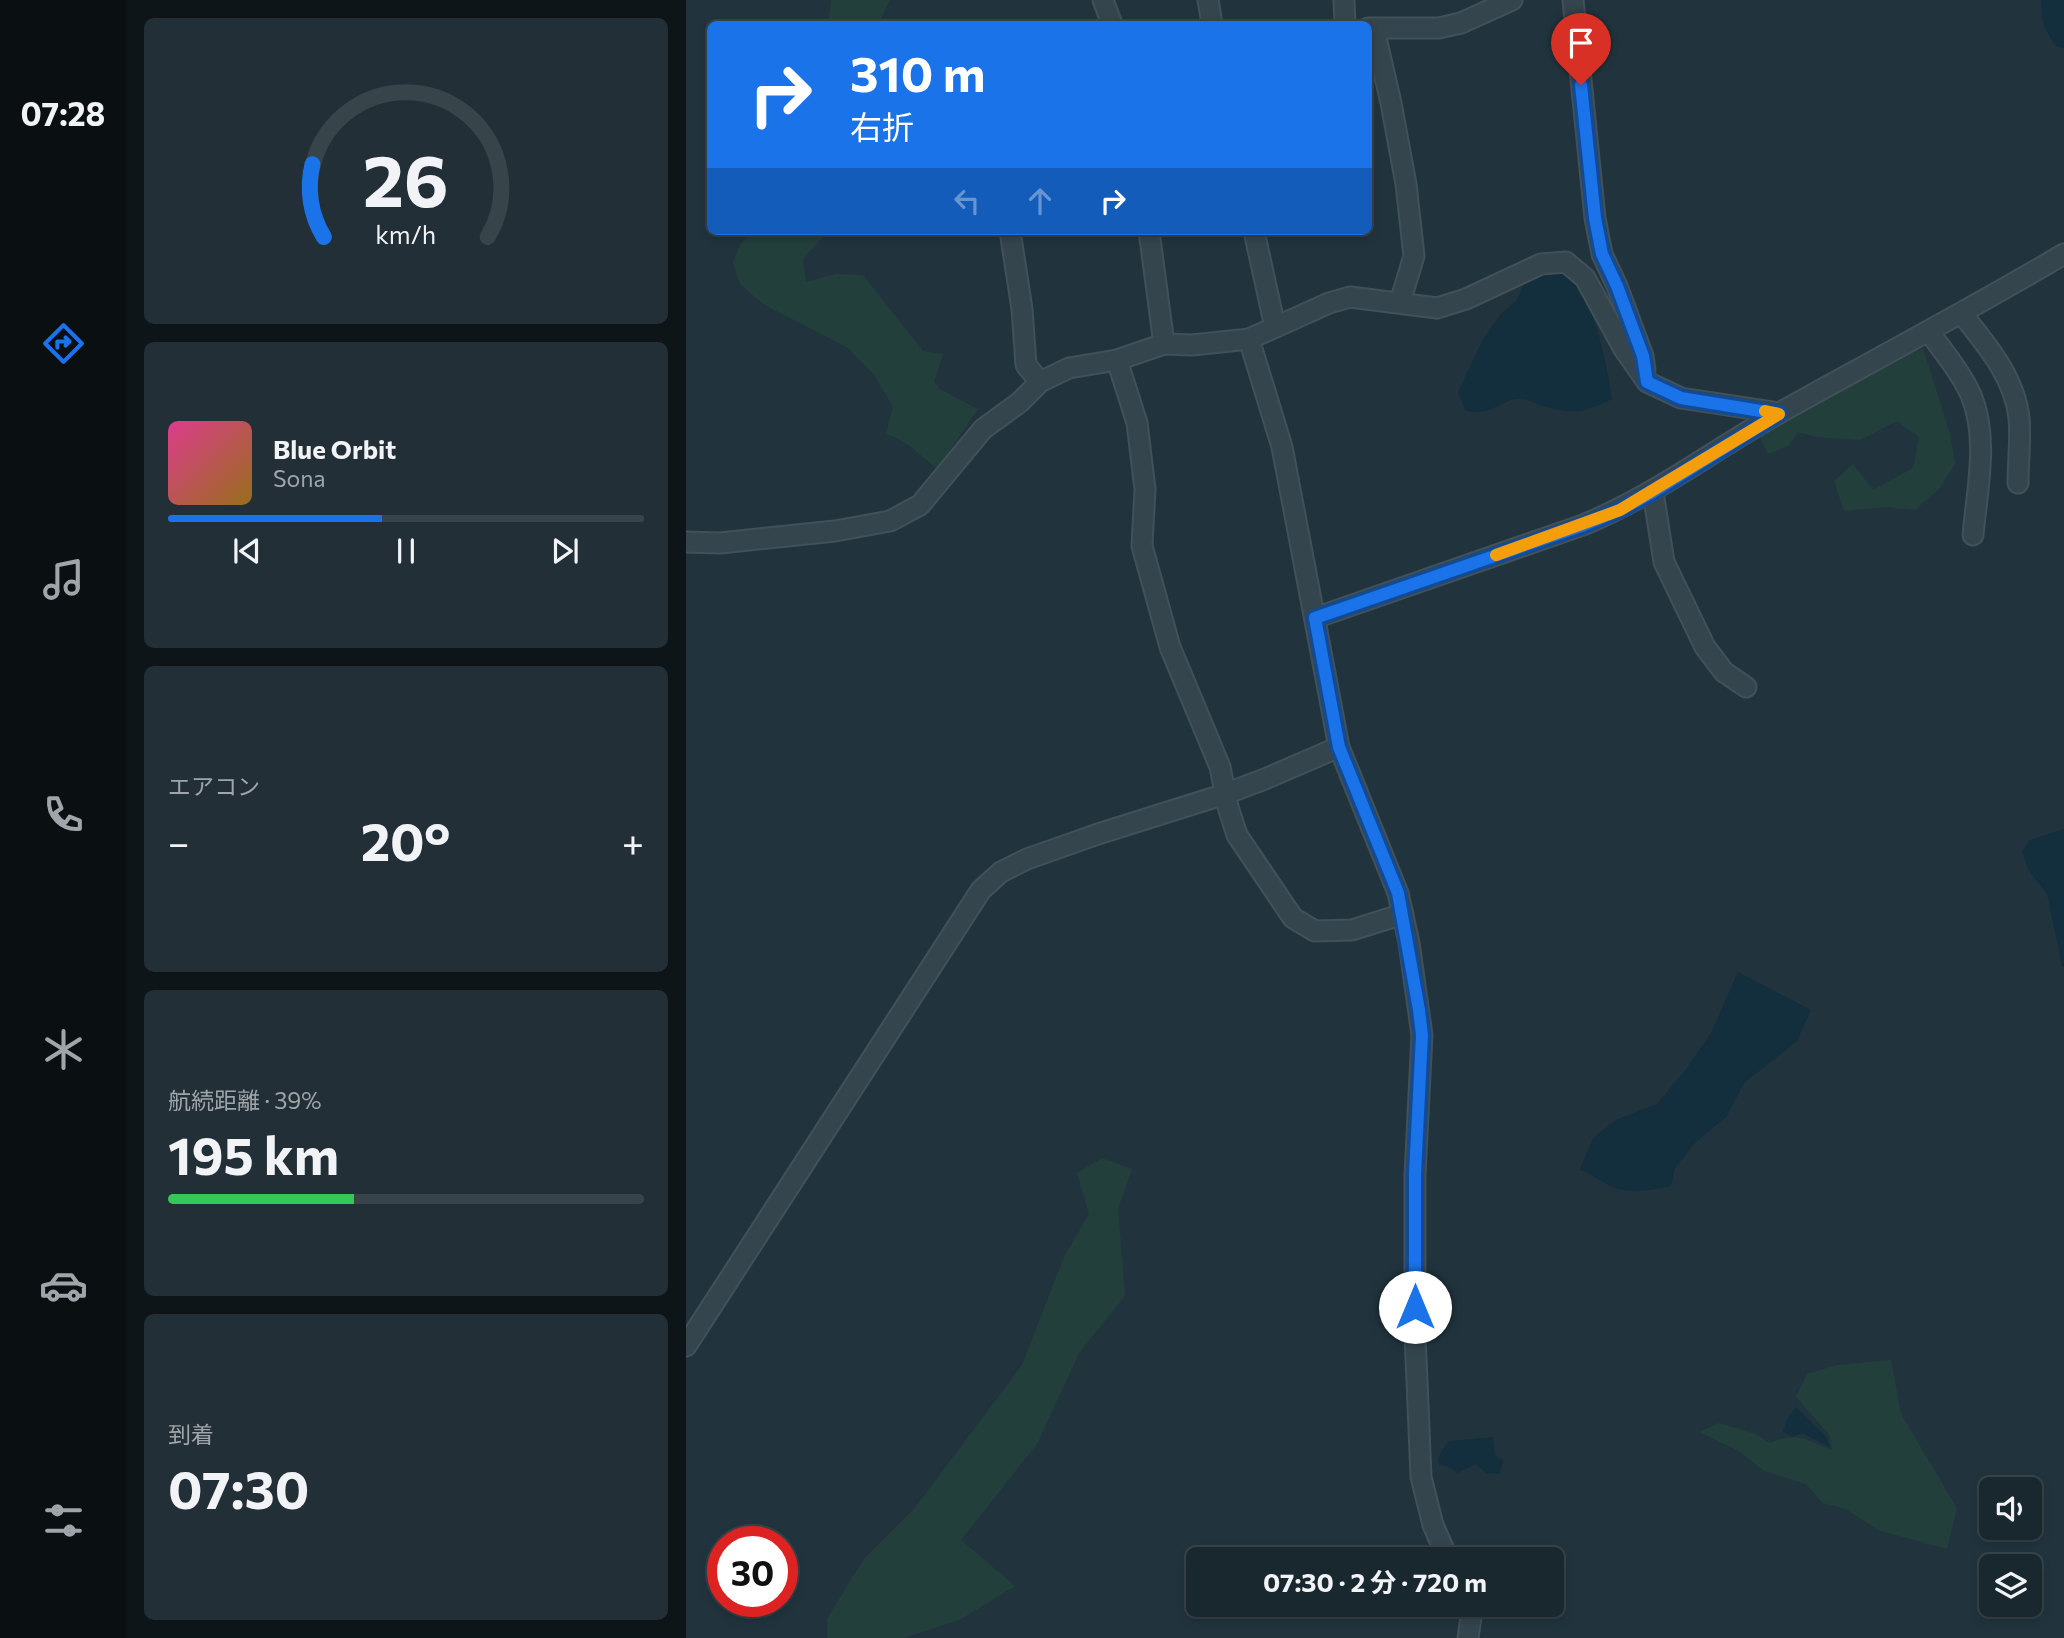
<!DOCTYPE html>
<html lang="ja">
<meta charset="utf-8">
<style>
:root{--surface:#19272e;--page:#222f36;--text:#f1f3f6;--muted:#9fa5aa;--line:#37444a;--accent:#1a73e8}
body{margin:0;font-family:Commissioner,"Noto Sans JP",sans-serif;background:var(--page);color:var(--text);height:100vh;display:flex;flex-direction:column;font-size:26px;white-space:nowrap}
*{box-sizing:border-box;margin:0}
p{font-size:23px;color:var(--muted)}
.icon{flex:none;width:38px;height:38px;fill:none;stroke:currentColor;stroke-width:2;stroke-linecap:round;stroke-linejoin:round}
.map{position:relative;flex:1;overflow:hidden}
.panel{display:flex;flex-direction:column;gap:18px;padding:18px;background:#0e1519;width:560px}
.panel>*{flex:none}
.top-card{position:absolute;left:21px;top:21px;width:665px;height:214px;border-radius:10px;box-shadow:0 4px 10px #0003,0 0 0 2px var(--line);background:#1a73e8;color:#fff;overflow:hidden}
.fabs{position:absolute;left:1293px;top:1477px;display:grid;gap:14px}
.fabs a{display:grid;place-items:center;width:63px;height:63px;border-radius:10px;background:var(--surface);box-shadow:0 4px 10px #0003,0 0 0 2px var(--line);font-size:35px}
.speed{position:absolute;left:21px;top:1526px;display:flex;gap:14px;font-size:35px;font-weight:700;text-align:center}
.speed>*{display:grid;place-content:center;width:91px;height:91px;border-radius:50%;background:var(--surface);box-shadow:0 4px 10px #0003,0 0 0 2px var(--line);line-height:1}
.speed .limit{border:10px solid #d22;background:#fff;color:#111}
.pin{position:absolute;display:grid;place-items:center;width:60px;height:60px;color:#fff;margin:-72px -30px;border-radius:50% 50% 50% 0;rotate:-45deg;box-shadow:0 0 7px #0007}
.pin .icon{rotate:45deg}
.me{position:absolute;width:77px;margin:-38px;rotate:0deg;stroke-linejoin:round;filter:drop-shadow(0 0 5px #0008)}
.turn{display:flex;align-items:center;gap:24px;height:147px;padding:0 28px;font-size:32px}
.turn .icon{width:91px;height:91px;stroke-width:2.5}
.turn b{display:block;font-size:49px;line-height:60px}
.lanes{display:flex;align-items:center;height:66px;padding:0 28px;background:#0003;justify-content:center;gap:35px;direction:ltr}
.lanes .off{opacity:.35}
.big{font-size:52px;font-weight:700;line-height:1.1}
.panel .widget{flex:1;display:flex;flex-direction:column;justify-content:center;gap:10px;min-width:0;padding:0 24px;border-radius:10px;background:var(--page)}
.panel .dial{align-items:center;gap:0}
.dial svg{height:182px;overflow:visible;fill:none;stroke:var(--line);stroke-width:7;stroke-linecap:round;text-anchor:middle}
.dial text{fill:var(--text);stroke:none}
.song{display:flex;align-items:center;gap:21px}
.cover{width:84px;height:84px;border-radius:10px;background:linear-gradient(135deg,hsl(330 70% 55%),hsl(40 70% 35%))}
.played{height:7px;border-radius:4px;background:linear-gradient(90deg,var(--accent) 45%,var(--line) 45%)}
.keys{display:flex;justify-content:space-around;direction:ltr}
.heat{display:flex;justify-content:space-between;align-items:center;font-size:38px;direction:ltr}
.charge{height:10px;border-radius:5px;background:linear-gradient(90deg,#34c759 39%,var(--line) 0)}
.trip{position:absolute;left:500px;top:1547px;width:378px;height:70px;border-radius:10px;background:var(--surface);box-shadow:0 4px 10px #0003,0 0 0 2px var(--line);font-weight:700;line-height:70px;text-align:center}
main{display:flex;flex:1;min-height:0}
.tab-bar{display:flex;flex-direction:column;width:126px;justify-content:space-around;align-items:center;background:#0a1012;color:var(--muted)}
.tab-bar .icon{width:49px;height:49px}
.tab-bar .active{color:var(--accent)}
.tab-bar b{font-size:32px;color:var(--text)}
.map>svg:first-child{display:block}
.green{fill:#233f3c}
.water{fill:#132e3d}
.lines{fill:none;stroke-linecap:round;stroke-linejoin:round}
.river{stroke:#132e3d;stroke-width:28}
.minor-casing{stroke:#41515a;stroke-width:23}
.minor{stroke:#35454e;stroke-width:19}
.route-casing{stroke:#114b97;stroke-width:18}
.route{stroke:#1a73e8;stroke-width:12}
.slow{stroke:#f59e0b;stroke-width:12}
</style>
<main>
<nav class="tab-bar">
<b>07:28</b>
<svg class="icon active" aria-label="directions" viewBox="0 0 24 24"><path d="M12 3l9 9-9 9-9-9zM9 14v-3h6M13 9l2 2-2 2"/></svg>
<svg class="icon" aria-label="music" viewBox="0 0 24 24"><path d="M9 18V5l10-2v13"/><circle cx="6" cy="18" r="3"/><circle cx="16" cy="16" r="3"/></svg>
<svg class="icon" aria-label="phone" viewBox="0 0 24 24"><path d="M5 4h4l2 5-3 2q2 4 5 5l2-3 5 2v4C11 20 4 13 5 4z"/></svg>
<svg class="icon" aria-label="climate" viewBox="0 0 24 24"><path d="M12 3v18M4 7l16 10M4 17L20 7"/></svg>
<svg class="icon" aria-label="car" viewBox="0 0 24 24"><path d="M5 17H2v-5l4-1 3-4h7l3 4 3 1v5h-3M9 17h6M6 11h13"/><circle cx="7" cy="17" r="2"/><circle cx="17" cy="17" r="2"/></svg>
<svg class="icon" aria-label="filters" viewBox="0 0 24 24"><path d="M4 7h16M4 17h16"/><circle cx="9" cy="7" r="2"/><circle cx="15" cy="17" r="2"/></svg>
</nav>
<section class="panel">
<div class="widget dial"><svg viewBox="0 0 100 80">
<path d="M14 69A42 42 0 1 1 86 69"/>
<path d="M14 69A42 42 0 0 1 9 37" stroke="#1a73e8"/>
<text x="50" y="56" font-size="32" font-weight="700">26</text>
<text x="50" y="72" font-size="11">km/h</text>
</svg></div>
<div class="widget">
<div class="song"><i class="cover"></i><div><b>Blue Orbit</b><p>Sona</p></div></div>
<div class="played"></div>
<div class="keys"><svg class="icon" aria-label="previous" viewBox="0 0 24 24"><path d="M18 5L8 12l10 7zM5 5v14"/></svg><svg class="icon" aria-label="pause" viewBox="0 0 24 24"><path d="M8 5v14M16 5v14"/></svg><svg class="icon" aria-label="next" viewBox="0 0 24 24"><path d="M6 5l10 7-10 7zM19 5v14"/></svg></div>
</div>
<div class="widget"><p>エアコン</p>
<div class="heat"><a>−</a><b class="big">20°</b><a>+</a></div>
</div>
<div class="widget"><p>航続距離 · 39%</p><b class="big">195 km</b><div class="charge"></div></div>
<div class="widget"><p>到着</p><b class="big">07:30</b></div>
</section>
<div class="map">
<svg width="1378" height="1638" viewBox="0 0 1378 1638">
<rect width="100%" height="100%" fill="#21343e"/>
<g class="green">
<polygon points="145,0 204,0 192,24 142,24"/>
<polygon points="66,231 143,231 117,259 120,282 150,274 177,275 237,351 257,354 248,382 255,390 292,409 251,469 223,445 200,433 207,407 188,375 162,348 77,304 54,284 47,263 54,245"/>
<polygon points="1237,348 1264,434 1269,464 1254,488 1229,510 1199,507 1158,511 1148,481 1167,464 1187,490 1227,468 1233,437 1211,421 1174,440 1131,437 1112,432 1102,446 1082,454 1073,435 1095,421"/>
<polygon points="416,1158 446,1169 432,1209 439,1296 393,1353 351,1444 275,1540 329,1586 275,1619 218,1638 141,1638 141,1619 177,1560 228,1509 336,1365 378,1257 403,1214 391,1173"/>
<path d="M1205 1360 1215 1414 1271 1508 1261 1549 1192 1530 1160 1509 1137 1503 1120 1484 1078 1471 1053 1451 1014 1432 1033 1423 1069 1434 1084 1443C1111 1431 1120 1440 1146 1450L1143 1434 1110 1397 1121 1374 1151 1365Z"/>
</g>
<g class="water">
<path d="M872 270C877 272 883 275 887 278 908 301 922 368 926 399 897 413 889 415 857 406 851 404 843 400 836 399 817 397 805 419 779 410L772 392 797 339 814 315 831 300 839 281 861 271Z"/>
<polygon points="1378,829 1378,967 1376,967 1361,894 1342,869 1336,851 1344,840"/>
<path d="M1052 972 1125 1010 1111 1041 1058 1083 1041 1116 1009 1143 989 1168 985 1186C965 1190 943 1195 924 1186 913 1180 905 1174 894 1170L907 1138 930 1120 971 1104 1001 1068 1025 1033Z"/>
<polygon points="1110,1407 1140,1436 1144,1447 1116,1433 1107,1437 1097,1432 1101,1419"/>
<polygon points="807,1437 809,1455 818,1461 813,1474 800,1473 790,1464 771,1473 762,1466 753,1465 752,1458 762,1441"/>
</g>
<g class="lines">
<polyline class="river" points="1369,0 1370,18 1378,34"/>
<defs>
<g id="minor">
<polyline points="417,0 426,24"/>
<polyline points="522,0 526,24"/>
<polyline points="658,0 659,24"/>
<polyline points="887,0 909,218 916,254 931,286 957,356 959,370"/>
<polyline points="682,28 753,28 775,23 826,0"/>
<polyline points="688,29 705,103 720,184 728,256 714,302"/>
<polyline points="324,231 336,309 340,365 354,382"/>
<polyline points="463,231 478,344"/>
<polyline points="568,231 589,327"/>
<path d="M1276 314C1300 344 1329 378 1333 418 1335 439 1332 462 1332 483"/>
<path d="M1243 332C1258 352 1275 373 1285 395 1303 438 1291 490 1287 535"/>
<polyline points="563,339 596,447 653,747 712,893 723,943 736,1035 729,1175 729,1334 735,1477 747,1525 762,1559"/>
<polyline points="431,360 451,423 459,489 456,546 484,647 534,767 542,807 551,835 607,918 629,931 666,930 717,914"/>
<polyline points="967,492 978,562 1019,647 1038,672 1060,687"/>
<polyline points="0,542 34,543 149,531 204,521 234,505 297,429 334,402 354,382 383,368 431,360 478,344 506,345 563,339 643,303 664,297 751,308 780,299 855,264 880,262 899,278 938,349 961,382 995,398 1093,413"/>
<path d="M629 618 897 525C968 496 1029 449 1095 412 1190 359 1285 309 1378 254"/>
<polyline points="0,1346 295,890 315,872 341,859 412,834 539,794 579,779 653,747"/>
<polyline points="781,1605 785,1617 782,1638"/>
</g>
</defs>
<use href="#minor" class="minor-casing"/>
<use href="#minor" class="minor"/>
</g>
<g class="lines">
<defs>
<polyline id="route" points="729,1307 729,1174 736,1035 733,1010 712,893 653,747 629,618 898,525 934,510 967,492 1093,414 995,398 961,382 957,356 931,286 916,254 909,218 895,85"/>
</defs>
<use href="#route" class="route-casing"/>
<use href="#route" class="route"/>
<polyline class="slow" points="810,555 934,510 1093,414 1079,411"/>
</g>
</svg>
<div class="fabs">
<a><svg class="icon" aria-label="sound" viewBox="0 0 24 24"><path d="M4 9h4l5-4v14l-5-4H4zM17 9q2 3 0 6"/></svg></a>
<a><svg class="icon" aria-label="layers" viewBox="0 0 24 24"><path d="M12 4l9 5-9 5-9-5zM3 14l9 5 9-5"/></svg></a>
</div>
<div class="speed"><div class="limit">30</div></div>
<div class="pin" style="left:895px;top:85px;background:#d93025"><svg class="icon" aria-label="arrive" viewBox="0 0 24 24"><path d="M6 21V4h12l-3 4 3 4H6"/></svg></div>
<svg class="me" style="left:729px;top:1307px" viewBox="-20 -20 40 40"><circle r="19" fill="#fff"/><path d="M0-13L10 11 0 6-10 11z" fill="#1a73e8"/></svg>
<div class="trip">07:30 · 2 分 · 720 m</div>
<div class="top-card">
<div class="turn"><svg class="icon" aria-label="right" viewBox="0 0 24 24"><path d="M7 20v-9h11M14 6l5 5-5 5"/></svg><div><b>310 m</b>右折</div></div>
<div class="lanes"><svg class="icon off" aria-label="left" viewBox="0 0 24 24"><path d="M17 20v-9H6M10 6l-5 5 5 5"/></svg><svg class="icon off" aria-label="ahead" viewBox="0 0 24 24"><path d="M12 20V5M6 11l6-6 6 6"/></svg><svg class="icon" aria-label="right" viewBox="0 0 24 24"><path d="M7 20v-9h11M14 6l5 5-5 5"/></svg></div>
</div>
</div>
</main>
